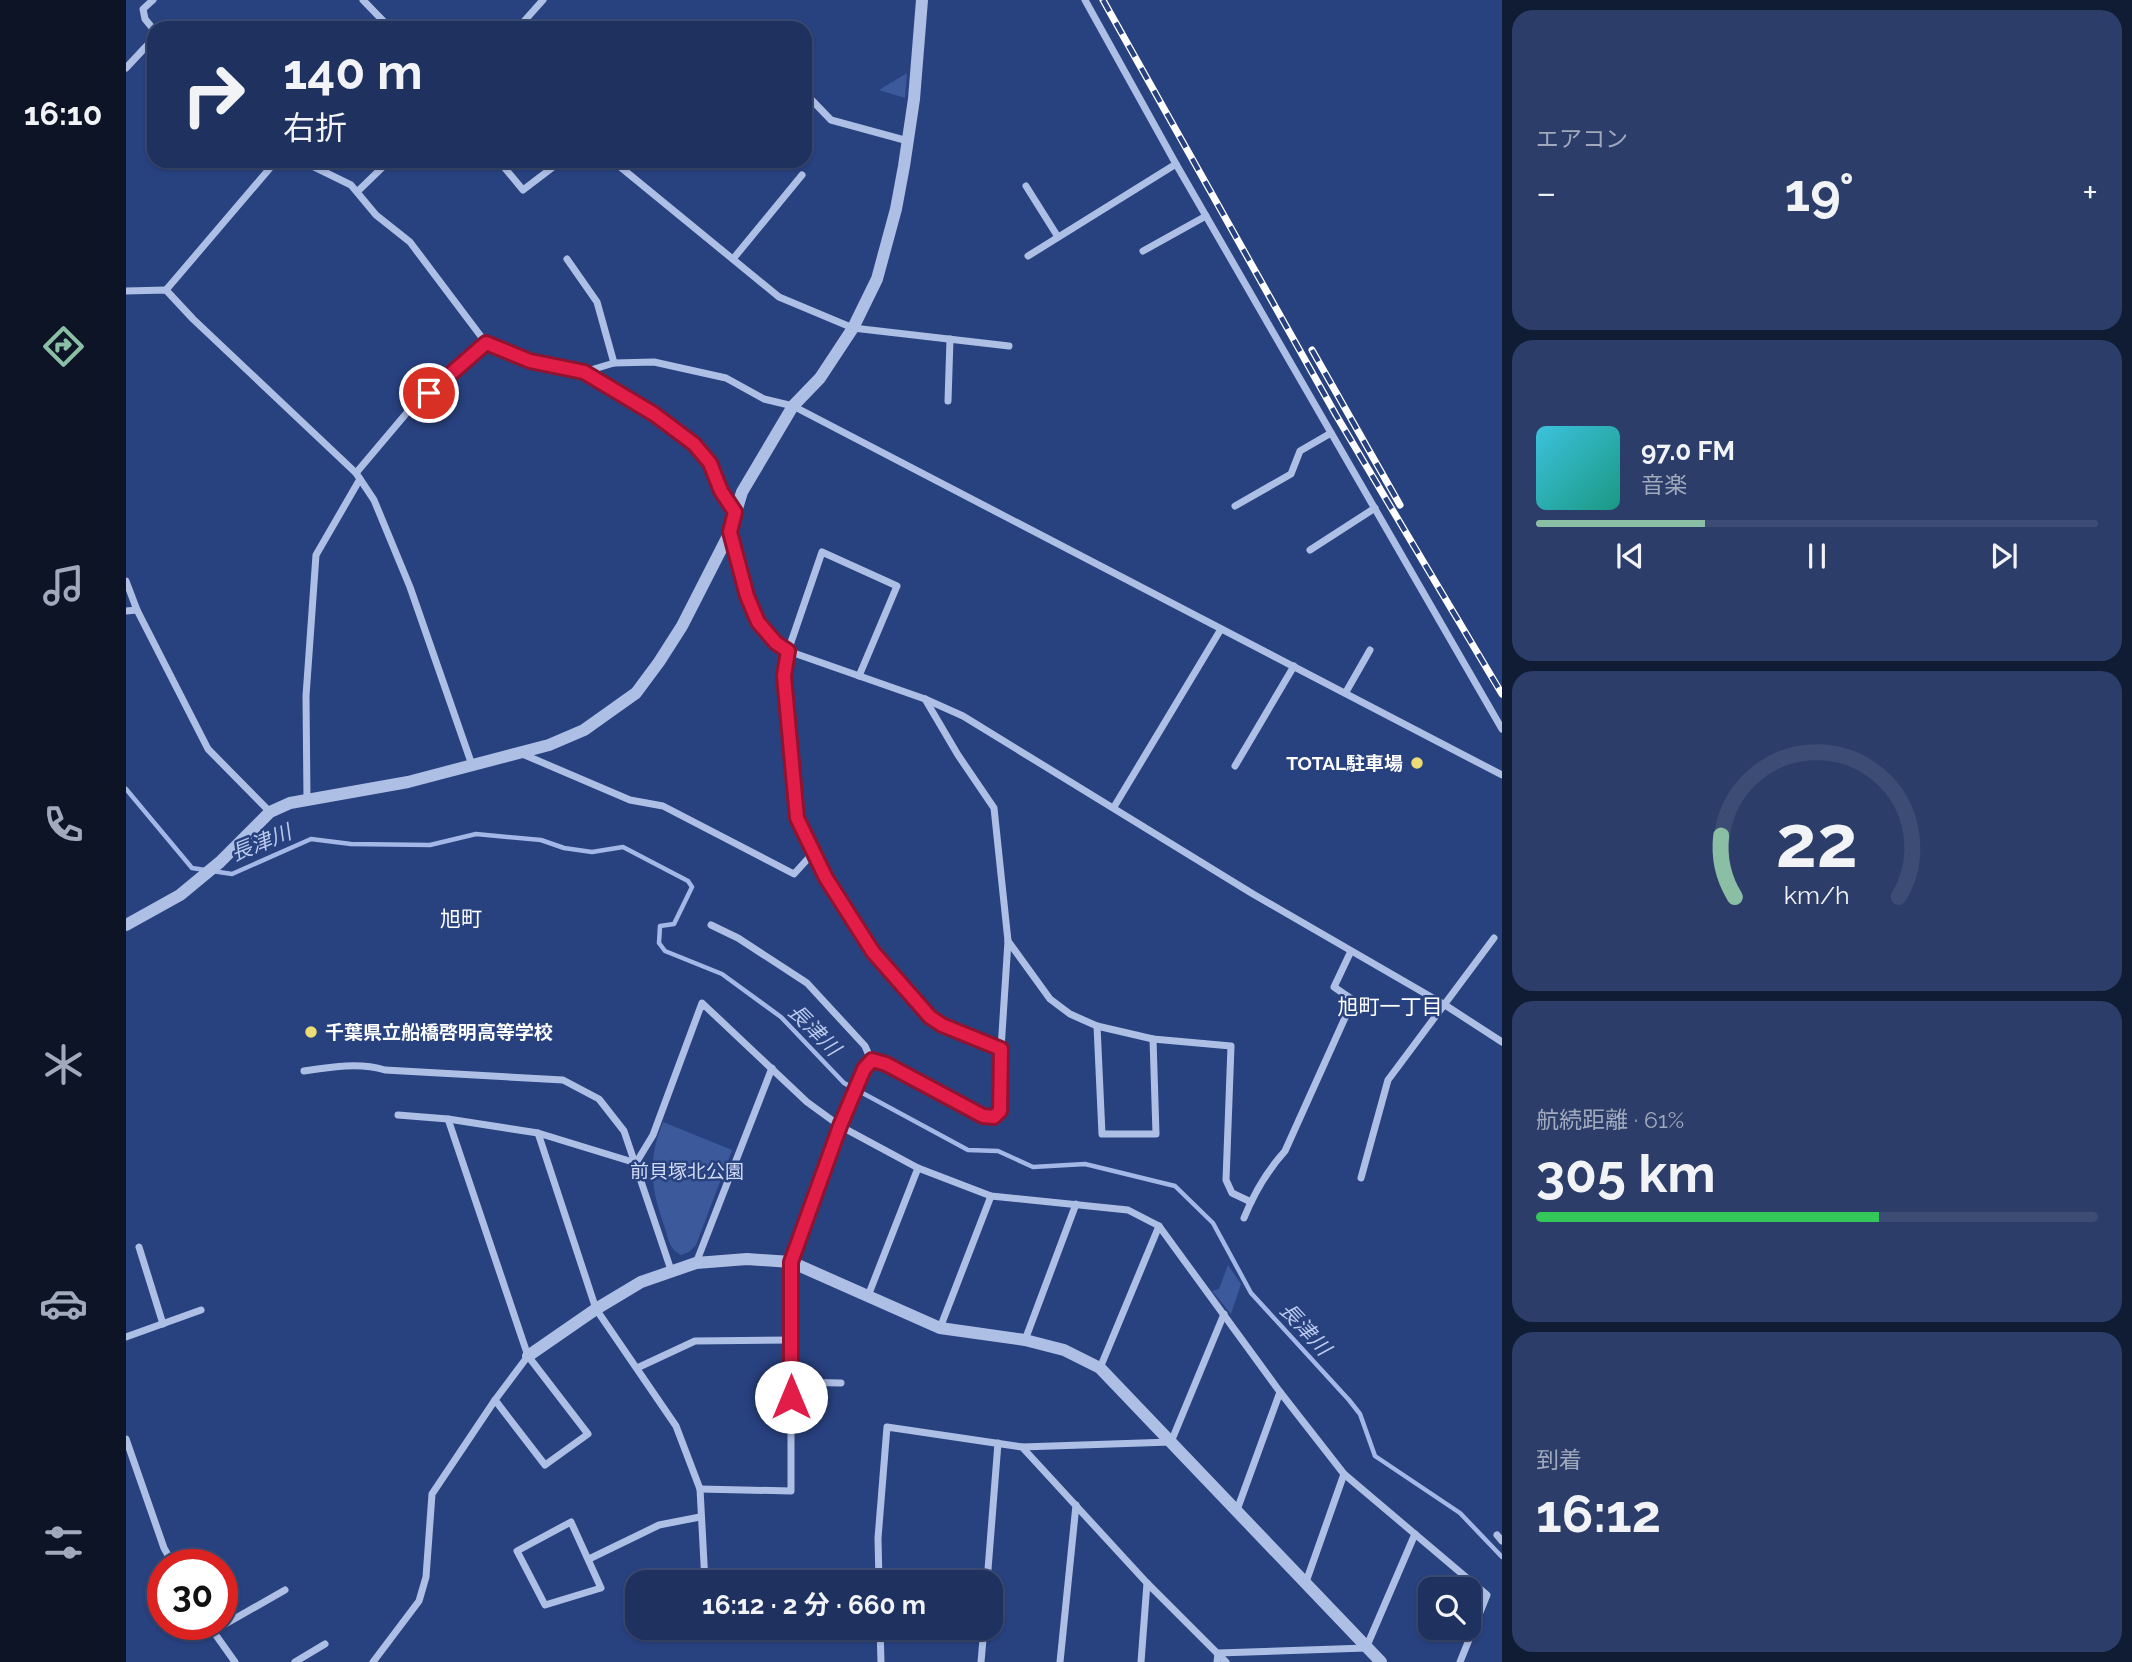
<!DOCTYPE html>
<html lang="ja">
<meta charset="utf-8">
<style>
:root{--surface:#1e315f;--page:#2b3d68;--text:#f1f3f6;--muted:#a1a9bd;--line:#3c4c74;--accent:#8abfa5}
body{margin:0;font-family:Raleway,"Noto Sans JP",sans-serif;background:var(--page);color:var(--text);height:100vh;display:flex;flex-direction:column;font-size:26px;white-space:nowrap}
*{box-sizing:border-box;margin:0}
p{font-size:23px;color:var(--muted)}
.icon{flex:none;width:38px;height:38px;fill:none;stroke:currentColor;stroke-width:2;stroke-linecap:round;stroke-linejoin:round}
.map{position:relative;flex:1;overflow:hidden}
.details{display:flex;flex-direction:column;gap:10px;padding:10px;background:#101b34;width:630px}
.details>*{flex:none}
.hud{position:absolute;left:21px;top:21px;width:665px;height:147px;border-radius:21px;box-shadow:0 2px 5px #0004,0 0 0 2px var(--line);background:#1e315f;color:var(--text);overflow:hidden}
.buttons{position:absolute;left:1292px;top:1577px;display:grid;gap:14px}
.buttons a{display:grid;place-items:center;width:63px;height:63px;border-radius:14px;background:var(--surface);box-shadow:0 2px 5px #0004,0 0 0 2px var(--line);font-size:35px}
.speed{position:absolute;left:21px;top:1549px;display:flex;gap:14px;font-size:35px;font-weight:700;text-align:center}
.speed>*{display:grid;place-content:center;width:91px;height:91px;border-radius:50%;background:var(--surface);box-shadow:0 2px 5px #0004,0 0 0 2px var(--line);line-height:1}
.speed .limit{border:10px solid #d22;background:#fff;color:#111}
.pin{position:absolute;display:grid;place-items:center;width:60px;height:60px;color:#fff;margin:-30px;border:4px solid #fff;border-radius:50%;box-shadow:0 2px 7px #0007}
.me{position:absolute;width:77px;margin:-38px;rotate:0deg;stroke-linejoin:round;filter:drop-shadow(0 0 5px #0008)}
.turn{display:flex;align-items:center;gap:24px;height:147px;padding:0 21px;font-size:32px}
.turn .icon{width:91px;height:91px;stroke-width:2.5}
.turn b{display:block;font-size:49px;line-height:60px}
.big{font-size:52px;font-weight:700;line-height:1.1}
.details .tile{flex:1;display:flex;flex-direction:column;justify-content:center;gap:10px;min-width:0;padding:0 24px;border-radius:21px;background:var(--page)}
.details .dial{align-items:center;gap:0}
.dial svg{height:182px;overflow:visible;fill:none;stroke:var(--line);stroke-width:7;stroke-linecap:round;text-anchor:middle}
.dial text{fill:var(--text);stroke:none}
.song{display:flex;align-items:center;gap:21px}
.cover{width:84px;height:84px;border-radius:10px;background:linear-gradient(135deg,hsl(190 70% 55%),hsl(170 70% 35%))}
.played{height:7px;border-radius:4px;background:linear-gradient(90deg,var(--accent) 30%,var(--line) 30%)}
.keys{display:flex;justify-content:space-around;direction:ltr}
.heat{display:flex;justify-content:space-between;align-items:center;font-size:38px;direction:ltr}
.charge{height:10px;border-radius:5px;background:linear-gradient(90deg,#34c759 61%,var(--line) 0)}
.trip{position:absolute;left:499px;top:1570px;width:378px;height:70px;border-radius:21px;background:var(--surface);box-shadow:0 2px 5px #0004,0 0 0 2px var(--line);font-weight:700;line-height:70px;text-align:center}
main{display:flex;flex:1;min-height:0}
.menu{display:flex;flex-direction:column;width:126px;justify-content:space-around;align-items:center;background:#0c1426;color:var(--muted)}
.menu .icon{width:49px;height:49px}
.menu .active{color:var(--accent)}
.menu b{font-size:32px;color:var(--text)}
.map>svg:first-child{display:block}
.green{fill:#3c599c}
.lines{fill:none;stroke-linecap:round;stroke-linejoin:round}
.stream{stroke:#a3b8e6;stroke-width:4.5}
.minor{stroke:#aebfe5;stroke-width:7}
.tertiary{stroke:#aebfe5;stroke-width:12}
.rail-casing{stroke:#fff;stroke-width:7}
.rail{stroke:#28417f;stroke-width:4.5;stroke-dasharray:13;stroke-linecap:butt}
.route-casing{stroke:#92132f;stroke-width:18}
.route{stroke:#e11d48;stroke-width:12}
.poi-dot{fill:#eddc75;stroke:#28417f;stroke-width:2.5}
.labels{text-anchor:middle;stroke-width:5;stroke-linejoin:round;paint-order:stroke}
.poi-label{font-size:19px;font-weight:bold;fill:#fff;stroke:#28417f;text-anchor:end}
.park-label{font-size:19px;fill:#d1dcf4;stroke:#28417f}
.water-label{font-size:21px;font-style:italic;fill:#bacaed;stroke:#28417f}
.neighbourhood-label{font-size:21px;fill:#fff;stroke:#28417f}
</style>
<main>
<nav class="menu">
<b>16:10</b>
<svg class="icon active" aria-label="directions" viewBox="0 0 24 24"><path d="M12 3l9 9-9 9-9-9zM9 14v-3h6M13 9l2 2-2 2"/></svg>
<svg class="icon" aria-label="music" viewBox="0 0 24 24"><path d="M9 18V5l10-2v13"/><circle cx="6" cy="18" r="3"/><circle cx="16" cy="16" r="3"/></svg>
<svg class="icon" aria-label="phone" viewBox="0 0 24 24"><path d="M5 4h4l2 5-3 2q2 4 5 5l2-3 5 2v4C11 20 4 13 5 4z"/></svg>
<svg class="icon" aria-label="climate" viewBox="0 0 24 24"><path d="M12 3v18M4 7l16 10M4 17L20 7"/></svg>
<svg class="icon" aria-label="car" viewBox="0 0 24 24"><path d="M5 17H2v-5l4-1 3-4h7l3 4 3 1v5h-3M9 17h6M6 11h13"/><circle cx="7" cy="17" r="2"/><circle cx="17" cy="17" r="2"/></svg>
<svg class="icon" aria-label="filters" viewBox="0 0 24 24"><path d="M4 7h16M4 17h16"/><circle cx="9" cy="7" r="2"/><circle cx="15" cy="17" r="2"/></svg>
</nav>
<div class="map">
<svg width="1376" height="1662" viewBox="0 0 1376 1662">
<rect width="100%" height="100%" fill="#28417f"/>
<g class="green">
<polygon points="781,73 779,98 753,90"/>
<path d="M537 1122 606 1150 570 1245 563 1252 555 1255C544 1250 542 1239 539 1228 525 1189 521 1161 537 1122Z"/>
<polygon points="1102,1265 1115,1284 1105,1314 1086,1291 1093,1289"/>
</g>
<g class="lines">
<polyline class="stream" points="0,789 66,868 106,874 185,839 225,844 304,845 350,834 415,840 438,848 466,852 497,847 562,881 566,887 548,924 534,926 533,943 539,951 596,974 655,1017 718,1083 842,1150 872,1151 907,1167 959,1164 1049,1186 1087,1223 1125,1293 1223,1400 1234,1414 1249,1456 1334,1513 1376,1557"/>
<g class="minor">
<polyline points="27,0 17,9 19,19 28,30"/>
<polyline points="237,0 264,28"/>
<polyline points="959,0 1050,164 1376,729"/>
<polyline points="392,28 417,0"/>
<polyline points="0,68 28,38"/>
<polyline points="679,93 705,120 782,141"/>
<polyline points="176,161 225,185 250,215 284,242 360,343 404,361 458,372 528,413 568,444 585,463 595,491 609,512"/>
<polyline points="373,161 397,190 435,161"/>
<polyline points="487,161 653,297 727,328 883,346"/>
<polyline points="900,186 932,237"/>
<polyline points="232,191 263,161"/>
<polyline points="1017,251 1080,216"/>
<polyline points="902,256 1050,164"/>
<polyline points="441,259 471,302 488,363"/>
<polyline points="607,259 676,175"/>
<polyline points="40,290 150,161"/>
<polyline points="0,291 40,290 67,319 230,473 248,500 284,587 346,765"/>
<polyline points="458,372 488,363 528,362 600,378 638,399 667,406 1376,775"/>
<polyline points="822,401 824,339"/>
<polyline points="230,473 284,409 360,343"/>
<polyline points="1109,506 1165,474 1174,451 1205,433"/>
<path d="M604 533C616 575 622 626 662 651L799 699 837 716 1127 894 1319 1005 1376 1042"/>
<polyline points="1184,550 1249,508"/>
<polyline points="0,581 11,610"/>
<polyline points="0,611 11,610 82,749 144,812"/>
<polyline points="733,676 771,586 696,552 662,651 658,676 671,818 700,878 747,952 804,1017 816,1025 875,1049"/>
<polyline points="1220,692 1244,650"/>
<polyline points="394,753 504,800 537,806 668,874 688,852"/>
<polyline points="1109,766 1168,666"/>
<polyline points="181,800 180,696 190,555 234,479"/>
<polyline points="988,807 1095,629"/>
<polyline points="585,925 612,938 681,983 739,1046 745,1060"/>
<polyline points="882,941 924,999 944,1014 971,1026 1027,1039 1105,1046 1100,1180 1106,1193 1125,1202"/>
<polyline points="971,1026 976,1134 1030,1134 1027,1039"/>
<path d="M178 1071C204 1067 233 1062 259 1070L437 1080 473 1099 498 1131 545 1270"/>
<polyline points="272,1115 322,1119 412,1133 510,1163 527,1135 576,1003 681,1102 714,1126 792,1168 865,1196 1002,1210 1033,1226 1154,1392 1218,1474 1361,1595 1334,1662"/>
<polyline points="322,1119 402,1356 462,1434 419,1465 369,1400"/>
<polyline points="412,1133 470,1309 550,1426 574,1489 579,1582"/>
<polyline points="1235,1178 1262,1080 1368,938"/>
<path d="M1118 1218C1128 1193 1141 1171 1159 1151L1227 1000 1208 987 1225 951"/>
<polyline points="13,1247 37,1324"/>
<polyline points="570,1263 646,1068"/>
<polyline points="742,1296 792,1168"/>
<polyline points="814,1328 865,1196"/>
<polyline points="0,1337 75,1310"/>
<polyline points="899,1340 950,1204"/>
<polyline points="511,1368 569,1341 665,1340"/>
<polyline points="974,1368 1033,1226"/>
<polyline points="665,1382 715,1383"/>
<polyline points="0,1439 38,1548 47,1564"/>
<polyline points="896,1447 1045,1442 1098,1314"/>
<polyline points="574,1489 665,1491 665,1262 714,1126 738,1069 745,1060 760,1064 857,1116 868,1117 874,1111 875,1049 882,941 868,808 832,755 799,699"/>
<polyline points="1111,1510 1154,1392"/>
<polygon points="445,1522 475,1588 419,1605 391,1551"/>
<polyline points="1371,1535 1376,1541"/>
<polyline points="463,1559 533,1525 574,1517"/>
<polyline points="753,1582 752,1538 761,1427 896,1447 1021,1583 1100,1662"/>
<polyline points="861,1582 872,1443"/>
<polyline points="1180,1582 1218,1474"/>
<polyline points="82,1624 109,1662"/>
<polyline points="754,1628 755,1662"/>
<polyline points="87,1631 159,1590"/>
<polyline points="169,1662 199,1644"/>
<polyline points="247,1662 293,1601 300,1577 306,1494 369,1400 402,1356"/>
<polyline points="855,1662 858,1628"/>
<polyline points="934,1662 950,1505"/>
<polyline points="1015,1662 1021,1583"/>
<polyline points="1091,1662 1092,1653 1240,1648 1289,1534"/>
</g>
<g class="tertiary">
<polyline points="0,925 54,895 94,862 144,812 164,803 282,782 423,745 458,730 510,693 533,662 556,626 604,532 616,492 667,406 694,378 727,328 751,279 770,209 778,166 788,99 796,0"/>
<polyline points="402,1356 470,1309 515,1282 570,1263 621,1259 665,1262 814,1328 899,1340 938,1350 974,1368 1255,1662"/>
</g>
<defs>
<g id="rail">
<polyline points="977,0 1210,415 1376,694"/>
<polyline points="1186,350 1274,505"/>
</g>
</defs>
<use href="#rail" class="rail-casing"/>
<use href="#rail" class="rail"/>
</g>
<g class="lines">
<defs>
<polyline id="route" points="303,393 360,343 404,361 458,372 528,414 568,444 584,463 595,491 609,512 604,532 621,596 632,622 650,643 662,651 658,676 671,818 700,878 747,952 804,1017 816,1025 875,1049 874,1111 868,1117 857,1116 760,1064 746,1060 738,1069 714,1126 665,1262 665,1397"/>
</defs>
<use href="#route" class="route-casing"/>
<use href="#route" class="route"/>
</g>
<g class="poi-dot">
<circle cx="1291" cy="763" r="7"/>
<circle cx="185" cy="1032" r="7"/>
</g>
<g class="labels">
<g class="poi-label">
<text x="1277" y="770">TOTAL駐車場</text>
<text x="199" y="1039" text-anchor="start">千葉県立船橋啓明高等学校</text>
</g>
<g class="park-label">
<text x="561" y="1178">前貝塚北公園</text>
</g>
<g class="water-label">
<text transform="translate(135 843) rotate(-22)" y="7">長津川</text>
<text transform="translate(688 1030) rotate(45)" y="7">長津川</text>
<text transform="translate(1179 1329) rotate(47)" y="7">長津川</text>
</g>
<g class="neighbourhood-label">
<text x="335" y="926">旭町</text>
<text x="1264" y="1014">旭町一丁目</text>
</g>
</g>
</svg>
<div class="buttons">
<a><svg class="icon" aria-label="search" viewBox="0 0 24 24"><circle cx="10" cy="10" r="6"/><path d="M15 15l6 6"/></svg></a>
</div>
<div class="speed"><div class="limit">30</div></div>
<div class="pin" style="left:303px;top:393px;background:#d93025"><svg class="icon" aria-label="arrive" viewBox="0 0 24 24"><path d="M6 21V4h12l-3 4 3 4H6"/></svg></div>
<svg class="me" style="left:665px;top:1397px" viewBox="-20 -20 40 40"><circle r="19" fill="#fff"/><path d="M0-13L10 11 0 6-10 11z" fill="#e11d48"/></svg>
<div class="trip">16:12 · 2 分 · 660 m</div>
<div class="hud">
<div class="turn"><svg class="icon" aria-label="right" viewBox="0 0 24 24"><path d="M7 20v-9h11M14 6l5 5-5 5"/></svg><div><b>140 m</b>右折</div></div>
</div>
</div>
<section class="details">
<div class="tile"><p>エアコン</p>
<div class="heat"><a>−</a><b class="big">19°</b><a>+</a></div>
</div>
<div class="tile">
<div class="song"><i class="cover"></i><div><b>97.0 FM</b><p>音楽</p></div></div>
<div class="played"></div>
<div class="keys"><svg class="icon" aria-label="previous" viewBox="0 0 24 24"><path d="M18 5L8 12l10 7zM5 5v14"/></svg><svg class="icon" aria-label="pause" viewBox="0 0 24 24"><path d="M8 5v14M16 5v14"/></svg><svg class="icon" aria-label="next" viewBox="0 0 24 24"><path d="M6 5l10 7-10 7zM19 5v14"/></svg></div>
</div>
<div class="tile dial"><svg viewBox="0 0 100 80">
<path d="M14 69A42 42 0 1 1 86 69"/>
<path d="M14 69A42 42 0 0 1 8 42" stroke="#8abfa5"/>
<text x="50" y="56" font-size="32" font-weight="700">22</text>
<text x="50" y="72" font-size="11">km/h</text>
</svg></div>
<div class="tile"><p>航続距離 · 61%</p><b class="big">305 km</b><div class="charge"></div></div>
<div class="tile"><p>到着</p><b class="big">16:12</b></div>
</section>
</main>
